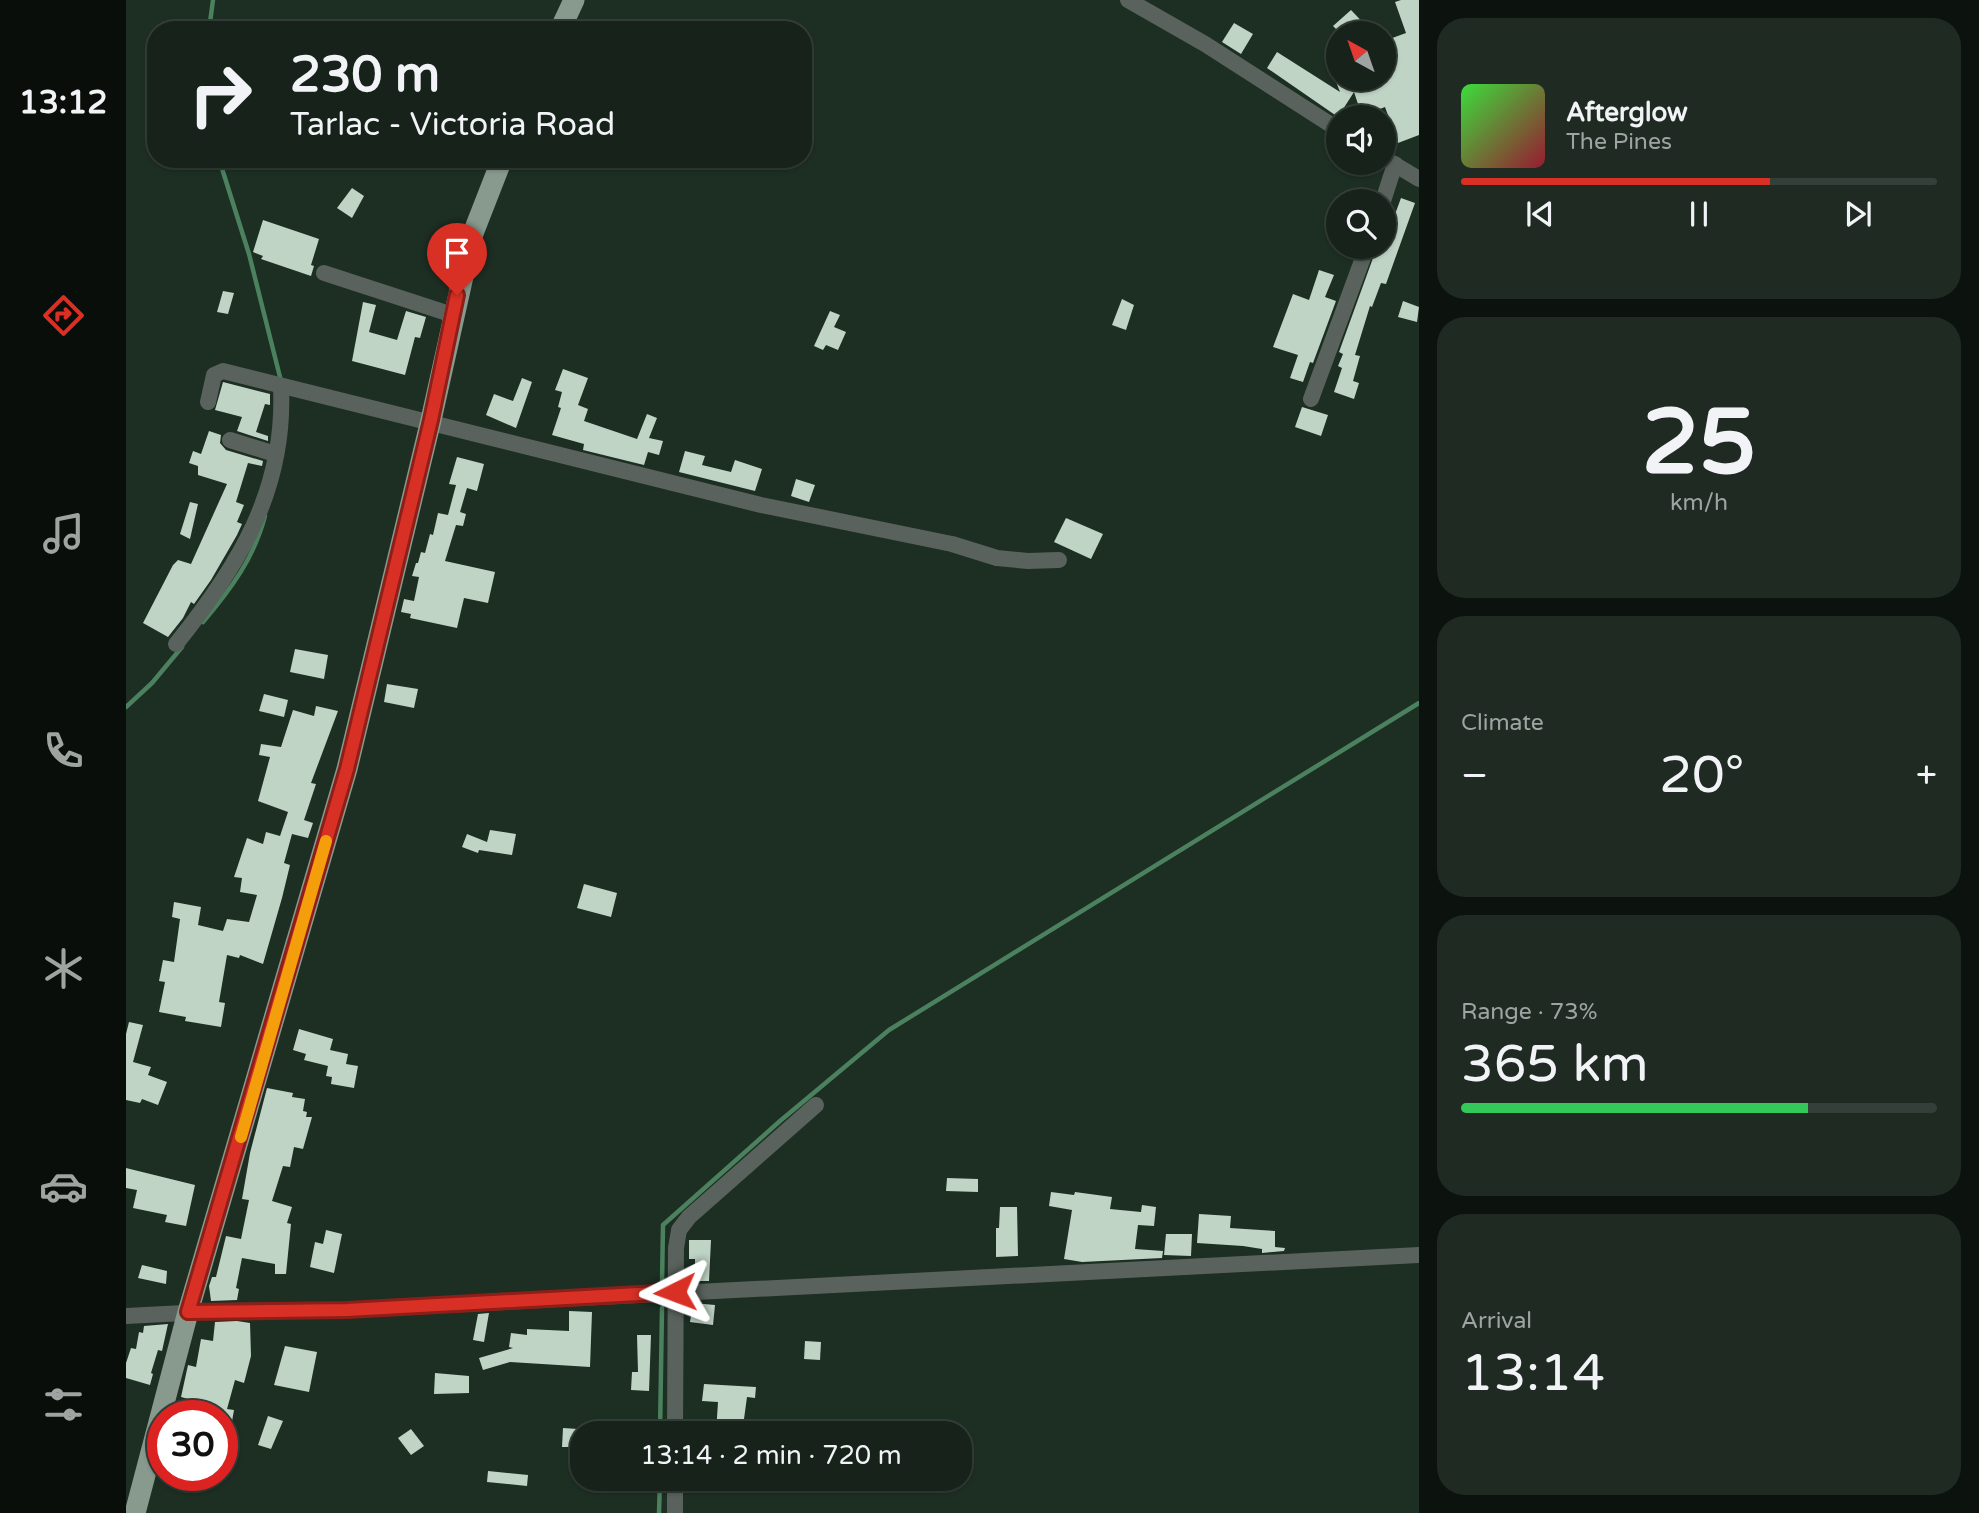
<!DOCTYPE html>
<meta charset="utf-8">
<style>
:root{--surface:#16221a;--page:#1f2a23;--text:#f1f3f6;--muted:#9ea4a2;--line:#353f39;--accent:#d93025}
body{margin:0;font-family:"Varela Round",sans-serif;background:var(--page);color:var(--text);height:100vh;display:flex;flex-direction:column;font-size:26px;white-space:nowrap}
*{box-sizing:border-box;margin:0}
p{font-size:23px;color:var(--muted)}
.icon{flex:none;width:38px;height:38px;fill:none;stroke:currentColor;stroke-width:2;stroke-linecap:round;stroke-linejoin:round}
.map{position:relative;flex:1;overflow:hidden}
.details{display:flex;flex-direction:column;gap:18px;padding:18px;background:#0c130e;width:560px}
.details>*{flex:none}
.banner{position:absolute;left:21px;top:21px;width:665px;height:147px;border-radius:28px;box-shadow:0 2px 5px #0004,0 0 0 2px var(--line);background:#16221a;color:var(--text);overflow:hidden}
.needle{width:46px;rotate:320deg}
.fabs{position:absolute;left:1200px;top:21px;display:grid;gap:14px}
.fabs a{display:grid;place-items:center;width:70px;height:70px;border-radius:50%;background:var(--surface);box-shadow:0 2px 5px #0004,0 0 0 2px var(--line);font-size:35px}
.speed{position:absolute;left:21px;top:1400px;display:flex;gap:14px;font-size:35px;font-weight:700;text-align:center}
.speed>*{display:grid;place-content:center;width:91px;height:91px;border-radius:50%;background:var(--surface);box-shadow:0 2px 5px #0004,0 0 0 2px var(--line);line-height:1}
.speed .limit{border:10px solid #d22;background:#fff;color:#111}
.pin{position:absolute;display:grid;place-items:center;width:60px;height:60px;color:#fff;margin:-72px -30px;border-radius:50% 50% 50% 0;rotate:-45deg;box-shadow:0 0 7px #0007}
.pin .icon{rotate:45deg}
.me{position:absolute;width:77px;margin:-38px;rotate:267deg;stroke-linejoin:round;filter:drop-shadow(0 0 5px #0008)}
.turn{display:flex;align-items:center;gap:24px;height:147px;padding:0 28px;font-size:32px}
.turn .icon{width:91px;height:91px;stroke-width:2.5}
.turn b{display:block;font-size:49px;line-height:60px}
.big{font-size:52px;font-weight:600;line-height:1.1}
.details .tile{flex:1;display:flex;flex-direction:column;justify-content:center;gap:10px;min-width:0;padding:0 24px;border-radius:28px;background:var(--page)}
.details .dial{align-items:center;gap:0}
.dial b{font-size:91px;line-height:1}
.song{display:flex;align-items:center;gap:21px}
.cover{width:84px;height:84px;border-radius:10px;background:linear-gradient(135deg,hsl(120 70% 55%),hsl(350 70% 35%))}
.played{height:7px;border-radius:4px;background:linear-gradient(90deg,var(--accent) 65%,var(--line) 65%)}
.keys{display:flex;justify-content:space-around;direction:ltr}
.heat{display:flex;justify-content:space-between;align-items:center;font-size:38px;direction:ltr}
.charge{height:10px;border-radius:5px;background:linear-gradient(90deg,#34c759 73%,var(--line) 0)}
.trip{position:absolute;left:444px;top:1421px;width:402px;height:70px;border-radius:28px;background:var(--surface);box-shadow:0 2px 5px #0004,0 0 0 2px var(--line);font-weight:600;line-height:70px;text-align:center}
main{display:flex;flex:1;min-height:0}
.tabs{display:flex;flex-direction:column;width:126px;justify-content:space-around;align-items:center;background:#090e0a;color:var(--muted)}
.tabs .icon{width:49px;height:49px}
.tabs .active{color:var(--accent)}
.tabs b{font-size:32px;color:var(--text)}
.map>svg:first-child{display:block}
.lines{fill:none;stroke-linecap:round;stroke-linejoin:round}
.stream{stroke:#4b815e;stroke-width:4.5}
.building{fill:#bfd4c5}
.minor{stroke:#59625c;stroke-width:16}
.major{stroke:#88998d;stroke-width:21}
.route-casing{stroke:#8d1f18;stroke-width:18}
.route{stroke:#d93025;stroke-width:12}
.slow{stroke:#f59e0b;stroke-width:12}
</style>
<main>
<nav class="tabs">
<b>13:12</b>
<svg class="icon active" aria-label="directions" viewBox="0 0 24 24"><path d="M12 3l9 9-9 9-9-9zM9 14v-3h6M13 9l2 2-2 2"/></svg>
<svg class="icon" aria-label="music" viewBox="0 0 24 24"><path d="M9 18V5l10-2v13"/><circle cx="6" cy="18" r="3"/><circle cx="16" cy="16" r="3"/></svg>
<svg class="icon" aria-label="phone" viewBox="0 0 24 24"><path d="M5 4h4l2 5-3 2q2 4 5 5l2-3 5 2v4C11 20 4 13 5 4z"/></svg>
<svg class="icon" aria-label="climate" viewBox="0 0 24 24"><path d="M12 3v18M4 7l16 10M4 17L20 7"/></svg>
<svg class="icon" aria-label="car" viewBox="0 0 24 24"><path d="M5 17H2v-5l4-1 3-4h7l3 4 3 1v5h-3M9 17h6M6 11h13"/><circle cx="7" cy="17" r="2"/><circle cx="17" cy="17" r="2"/></svg>
<svg class="icon" aria-label="filters" viewBox="0 0 24 24"><path d="M4 7h16M4 17h16"/><circle cx="9" cy="7" r="2"/><circle cx="15" cy="17" r="2"/></svg>
</nav>
<div class="map">
<svg width="1293" height="1513" viewBox="0 0 1293 1513">
<rect width="100%" height="100%" fill="#1d2e23"/>
<g class="lines">
<g class="stream">
<polyline points="83,30 87,0"/>
<polyline points="93,159 123,254 155,381"/>
<path d="M77 622C105 589 128 558 139 516"/>
<polyline points="0,707 26,683 56,647"/>
<polyline points="536,1285 537,1225 654,1121 763,1030 1293,703"/>
<polyline points="534,1433 536,1308"/>
<polyline points="533,1513 534,1479"/>
</g>
</g>
<g class="building">
<polygon points="1275,0 1293,0 1293,135 1272,143 1259,107 1236,116 1228,92 1212,117 1141,68 1151,52 1214,92 1209,79 1258,79 1258,41 1280,33 1269,2"/>
<polygon points="1225,10 1247,33 1214,33 1207,26"/>
<polygon points="1108,23 1127,34 1115,54 1096,42"/>
<polygon points="226,188 238,196 226,218 211,208"/>
<polygon points="1275,198 1289,203 1260,284 1255,283 1246,307 1244,306 1229,355 1234,356 1227,381 1233,383 1228,399 1208,392 1216,368 1212,366 1217,354 1213,352 1251,247 1258,247 1258,235 1261,236"/>
<polygon points="137,220 193,239 185,265 188,266 185,276 135,259 137,256 127,252"/>
<polygon points="1193,270 1208,275 1199,297 1210,301 1187,363 1184,362 1177,382 1164,378 1172,355 1147,347 1167,294 1183,300"/>
<polygon points="97,291 108,293 102,314 91,312"/>
<polygon points="996,299 1008,305 1000,330 986,325"/>
<polygon points="1277,301 1293,307 1291,322 1272,317"/>
<polygon points="237,302 250,305 243,332 271,340 280,311 300,317 294,338 289,337 279,375 226,361"/>
<polygon points="704,311 714,315 708,327 720,332 712,350 700,345 697,350 688,346"/>
<polygon points="437,369 462,378 452,405 462,409 458,421 511,439 521,414 531,418 523,438 537,441 533,455 522,452 518,465 457,450 458,444 426,435 435,408 432,407 436,392 429,390"/>
<polygon points="396,378 406,382 390,428 360,415 368,394 387,401"/>
<polygon points="97,382 144,394 144,405 139,404 130,432 142,436 142,441 111,431 116,417 89,410"/>
<polygon points="1176,407 1202,415 1195,436 1169,427"/>
<polygon points="83,431 95,435 94,443 100,450 137,461 136,466 122,463 110,502 118,505 111,522 116,524 111,535 85,580 68,604 65,602 57,618 42,637 17,623 47,565 52,560 65,564 101,484 72,475 72,466 63,463 67,451 75,454"/>
<polygon points="559,451 579,456 576,465 605,472 609,460 636,469 629,491 553,472"/>
<polygon points="331,457 358,464 351,491 341,488 334,512 340,514 337,526 330,525 319,561 369,572 362,603 338,598 331,628 284,618 285,614 275,612 278,599 288,601 293,577 286,576 290,563 292,563 295,552 299,553 304,534 307,535 312,513 322,515 330,485 323,484"/>
<polygon points="670,479 689,485 683,502 665,496"/>
<polygon points="64,502 72,504 64,539 54,534"/>
<polygon points="940,518 977,534 965,559 928,542"/>
<polygon points="169,649 202,655 198,679 164,672"/>
<polygon points="261,684 292,689 288,708 258,702"/>
<polygon points="138,694 162,700 158,717 133,711"/>
<polygon points="190,706 212,711 185,783 190,784 178,820 187,823 182,838 166,834 158,863 164,865 156,898 137,964 114,955 113,958 101,955 93,1002 99,1003 95,1027 59,1021 60,1017 33,1012 39,982 33,981 37,960 48,962 54,919 46,917 48,902 75,907 72,925 97,931 101,919 123,922 131,895 114,892 116,878 108,877 121,838 137,844 140,832 154,836 162,812 132,801 144,757 133,755 135,744 155,747 167,710 188,716"/>
<polygon points="364,830 390,834 386,855 353,850 352,853 336,847 341,834 361,842"/>
<polygon points="458,884 491,893 485,917 451,908"/>
<polygon points="3,1022 17,1025 7,1062 25,1067 22,1075 41,1082 32,1105 16,1099 14,1103 0,1100 0,1034"/>
<polygon points="173,1029 207,1039 204,1050 222,1054 220,1064 232,1066 228,1088 205,1084 206,1077 200,1076 202,1066 178,1060 180,1054 167,1050"/>
<polygon points="141,1088 167,1093 166,1097 179,1099 177,1111 181,1112 180,1117 186,1117 177,1149 168,1147 164,1167 157,1166 146,1201 166,1207 161,1223 165,1224 160,1274 149,1274 149,1264 116,1258 110,1288 113,1289 111,1300 85,1301 83,1286 86,1277 90,1277 100,1236 115,1239 123,1200 116,1199 124,1153"/>
<polygon points="0,1168 69,1185 60,1226 39,1222 41,1215 7,1208 11,1190 0,1188"/>
<polygon points="821,1178 852,1179 852,1192 820,1191"/>
<polygon points="925,1192 948,1195 949,1192 986,1197 984,1209 1015,1212 1016,1205 1030,1207 1028,1226 1012,1225 1009,1249 1037,1251 1036,1258 956,1262 938,1259 946,1210 923,1206"/>
<polygon points="874,1207 891,1207 892,1256 870,1257 870,1228 873,1228"/>
<polygon points="1073,1214 1105,1216 1104,1228 1149,1231 1149,1247 1159,1248 1158,1251 1136,1253 1136,1249 1117,1246 1071,1243"/>
<polygon points="200,1230 216,1234 208,1273 184,1267 189,1242 197,1244"/>
<polygon points="1040,1234 1066,1234 1065,1256 1038,1255"/>
<polygon points="563,1240 585,1240 583,1281 572,1281 572,1278 569,1278 569,1259 563,1259"/>
<polygon points="16,1265 41,1271 40,1284 12,1278"/>
<polygon points="567,1303 589,1305 587,1325 564,1322"/>
<polygon points="443,1311 466,1312 464,1367 384,1362 357,1370 353,1358 387,1348 383,1347 385,1333 401,1335 401,1329 443,1331"/>
<polygon points="363,1313 358,1342 347,1340 352,1314"/>
<polygon points="111,1321 124,1323 125,1356 118,1383 109,1380 101,1409 108,1410 102,1444 96,1444 96,1416 81,1416 84,1405 55,1397 62,1365 70,1367 75,1339 87,1341 89,1322"/>
<polygon points="42,1324 36,1351 32,1350 25,1373 27,1374 24,1385 0,1378 0,1363 5,1348 10,1349 13,1332 17,1333 18,1326"/>
<polygon points="511,1335 525,1335 523,1391 505,1390 506,1372 512,1372"/>
<polygon points="679,1341 695,1342 694,1360 678,1359"/>
<polygon points="159,1346 191,1352 183,1392 148,1385"/>
<polygon points="309,1373 343,1376 343,1393 308,1394"/>
<polygon points="578,1384 630,1387 629,1398 621,1397 618,1419 627,1420 627,1433 590,1433 592,1402 576,1401"/>
<polygon points="142,1416 157,1421 145,1449 132,1445"/>
<polygon points="437,1428 452,1429 451,1447 436,1447"/>
<polygon points="285,1429 298,1446 285,1455 272,1438"/>
<polygon points="362,1471 402,1475 401,1486 361,1482"/>
</g>
<g class="lines">
<g class="minor">
<polyline points="1002,0 1079,44 1213,130"/>
<polyline points="1258,158 1293,179"/>
<polyline points="1257,201 1269,164"/>
<polyline points="198,273 327,315"/>
<polyline points="1185,399 1241,247"/>
<polyline points="82,402 88,375 97,371 635,505 826,544 871,558 902,561 933,560"/>
<polyline points="104,440 149,454"/>
<path d="M50 644C112 567 160 490 155 387"/>
<polyline points="0,1316 97,1311 221,1310 1293,1255"/>
<polyline points="549,1433 550,1248 553,1230 563,1217 690,1105"/>
<polyline points="549,1479 549,1513"/>
</g>
<g class="major">
<polyline points="434,30 448,0"/>
<polyline points="9,1513 62,1312 221,769 305,420 346,236 376,159"/>
</g>
</g>
<g class="lines">
<defs>
<polyline id="route" points="331,295 305,420 221,769 62,1312 221,1310 549,1292"/>
</defs>
<use href="#route" class="route-casing"/>
<use href="#route" class="route"/>
<polyline class="slow" points="115,1137 200,841"/>
</g>
</svg>
<div class="fabs">
<a><svg class="needle" viewBox="-14 -14 28 28"><path d="M0-13l5 13h-10z" fill="#e53935"/><path d="M0 13l5-13h-10z" fill="#9ea4a2"/></svg></a>
<a><svg class="icon" aria-label="sound" viewBox="0 0 24 24"><path d="M4 9h4l5-4v14l-5-4H4zM17 9q2 3 0 6"/></svg></a>
<a><svg class="icon" aria-label="search" viewBox="0 0 24 24"><circle cx="10" cy="10" r="6"/><path d="M15 15l6 6"/></svg></a>
</div>
<div class="speed"><div class="limit">30</div></div>
<div class="pin" style="left:331px;top:295px;background:#d93025"><svg class="icon" aria-label="arrive" viewBox="0 0 24 24"><path d="M6 21V4h12l-3 4 3 4H6"/></svg></div>
<svg class="me" style="left:549px;top:1292px" viewBox="-20 -20 40 40"><path d="M0-17L14 15 0 8-14 15z" fill="#d93025" stroke="#fff" stroke-width="4"/></svg>
<div class="trip">13:14 · 2 min · 720 m</div>
<div class="banner">
<div class="turn"><svg class="icon" aria-label="right" viewBox="0 0 24 24"><path d="M7 20v-9h11M14 6l5 5-5 5"/></svg><div><b>230 m</b>Tarlac - Victoria Road</div></div>
</div>
</div>
<section class="details">
<div class="tile">
<div class="song"><i class="cover"></i><div><b>Afterglow</b><p>The Pines</p></div></div>
<div class="played"></div>
<div class="keys"><svg class="icon" aria-label="previous" viewBox="0 0 24 24"><path d="M18 5L8 12l10 7zM5 5v14"/></svg><svg class="icon" aria-label="pause" viewBox="0 0 24 24"><path d="M8 5v14M16 5v14"/></svg><svg class="icon" aria-label="next" viewBox="0 0 24 24"><path d="M6 5l10 7-10 7zM19 5v14"/></svg></div>
</div>
<div class="tile dial"><b>25</b><p>km/h</p></div>
<div class="tile"><p>Climate</p>
<div class="heat"><a>−</a><b class="big">20°</b><a>+</a></div>
</div>
<div class="tile"><p>Range · 73%</p><b class="big">365 km</b><div class="charge"></div></div>
<div class="tile"><p>Arrival</p><b class="big">13:14</b></div>
</section>
</main>
